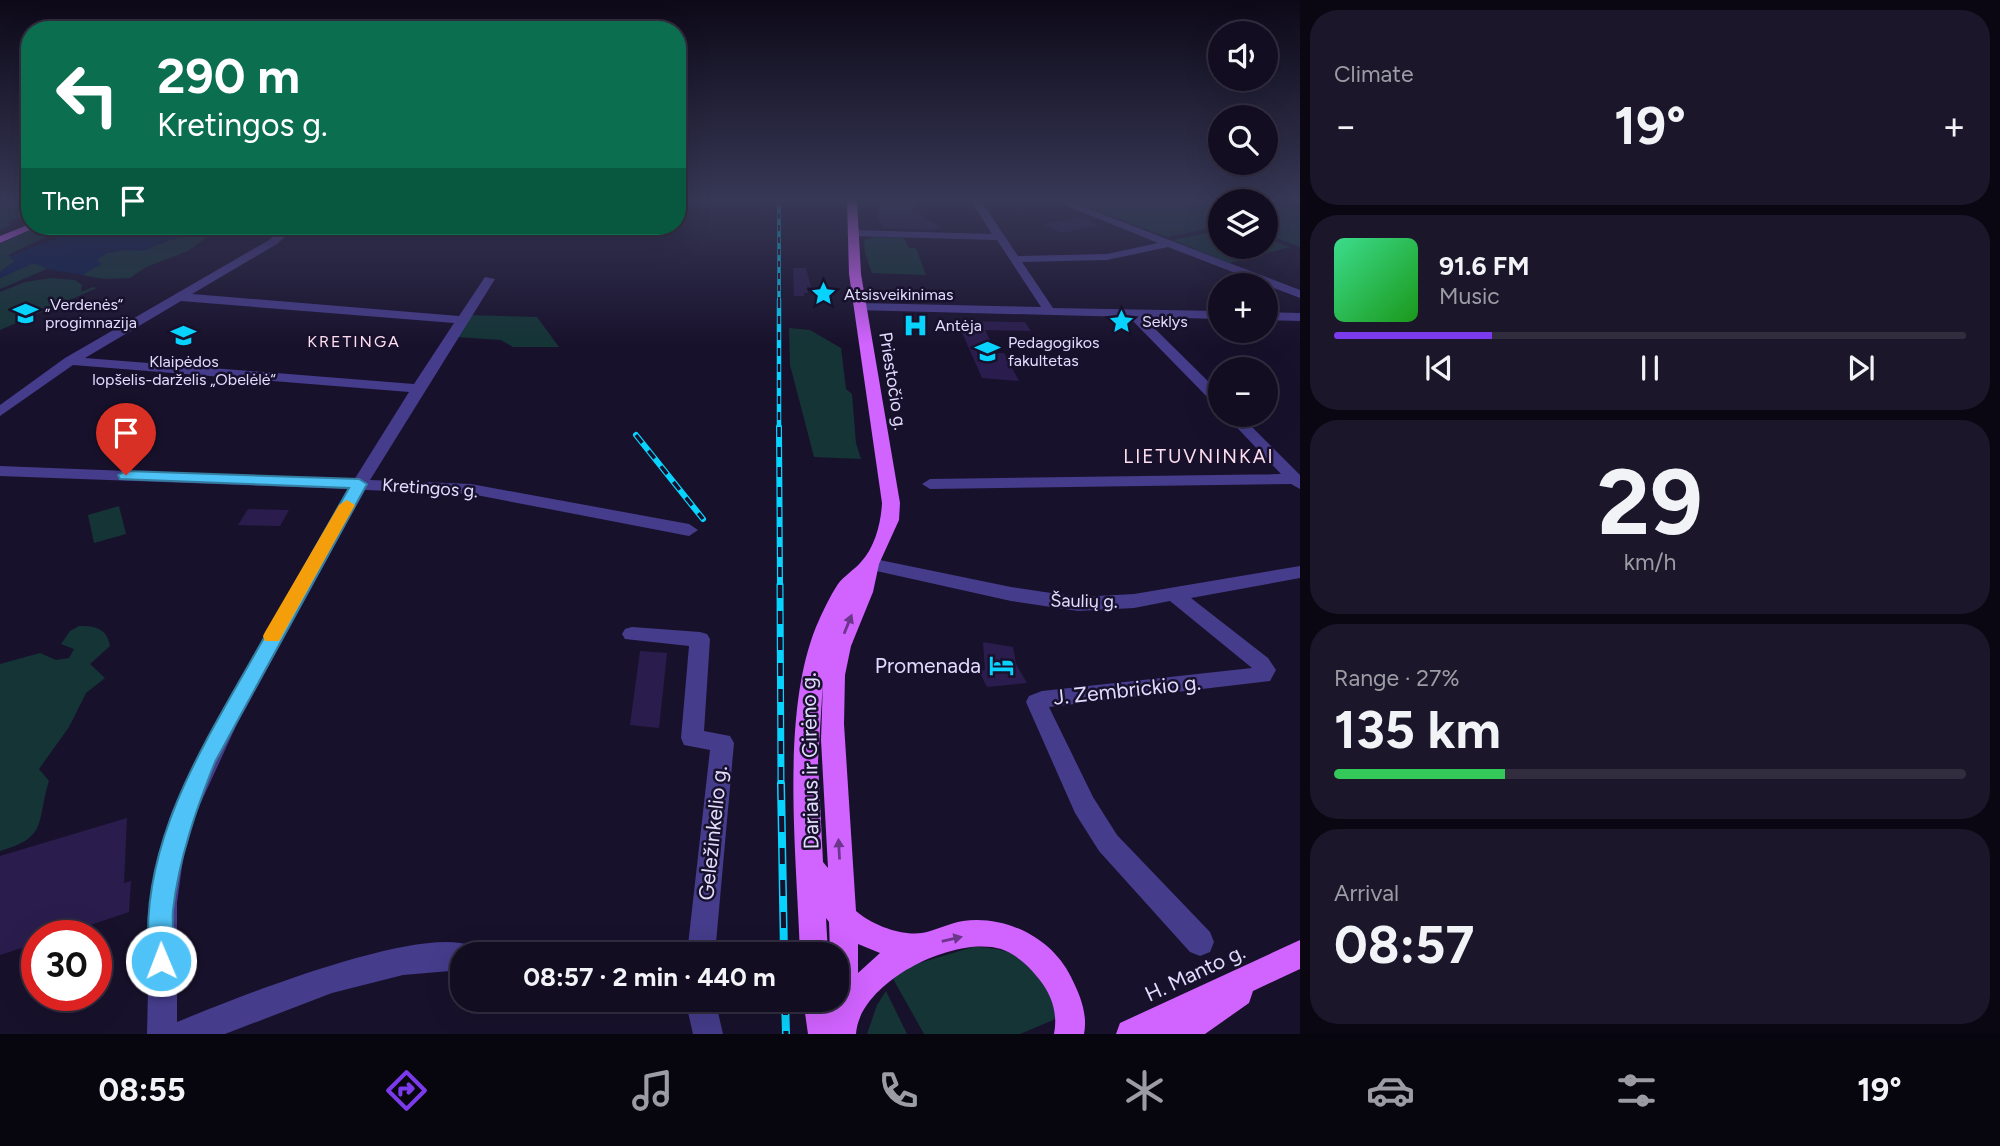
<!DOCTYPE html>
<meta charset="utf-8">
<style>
:root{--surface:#120d21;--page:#1b162a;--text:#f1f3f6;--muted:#9c9ca5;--line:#312d3f;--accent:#7c3aed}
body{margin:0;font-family:Figtree,sans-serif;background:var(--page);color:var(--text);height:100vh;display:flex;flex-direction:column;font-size:26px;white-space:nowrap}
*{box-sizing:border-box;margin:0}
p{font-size:23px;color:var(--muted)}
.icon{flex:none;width:38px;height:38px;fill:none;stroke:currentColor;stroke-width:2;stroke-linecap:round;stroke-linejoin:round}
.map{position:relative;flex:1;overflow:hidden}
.side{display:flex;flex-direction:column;gap:10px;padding:10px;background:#0a0712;width:700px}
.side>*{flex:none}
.guide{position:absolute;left:21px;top:21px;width:665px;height:214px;border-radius:28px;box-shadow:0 7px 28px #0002,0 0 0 2px var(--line);background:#0b6e4f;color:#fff;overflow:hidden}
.tools{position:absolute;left:1208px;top:21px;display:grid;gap:14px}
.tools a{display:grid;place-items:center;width:70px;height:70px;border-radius:50%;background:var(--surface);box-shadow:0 7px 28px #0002,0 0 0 2px var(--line);font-size:35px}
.speed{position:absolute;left:21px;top:920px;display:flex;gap:14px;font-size:35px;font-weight:700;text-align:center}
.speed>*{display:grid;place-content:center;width:91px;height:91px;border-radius:50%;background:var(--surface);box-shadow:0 7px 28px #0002,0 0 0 2px var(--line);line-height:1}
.speed .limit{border:10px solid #d22;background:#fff;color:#111}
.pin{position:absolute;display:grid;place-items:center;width:60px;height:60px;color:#fff;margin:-72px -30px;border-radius:50% 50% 50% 0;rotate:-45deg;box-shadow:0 0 7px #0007}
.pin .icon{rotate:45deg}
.me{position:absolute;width:77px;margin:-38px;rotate:359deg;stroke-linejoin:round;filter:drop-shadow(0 0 5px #0008)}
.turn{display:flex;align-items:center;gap:24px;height:147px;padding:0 21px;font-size:32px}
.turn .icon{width:91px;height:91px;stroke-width:2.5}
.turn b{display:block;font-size:49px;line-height:60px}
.then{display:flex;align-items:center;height:66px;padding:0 21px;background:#0003;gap:14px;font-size:26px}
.big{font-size:52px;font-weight:700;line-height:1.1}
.side .widget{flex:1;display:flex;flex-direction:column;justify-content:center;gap:10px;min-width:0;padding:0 24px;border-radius:28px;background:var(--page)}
.side .dial{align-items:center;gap:0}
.dial b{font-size:91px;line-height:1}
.song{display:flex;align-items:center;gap:21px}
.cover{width:84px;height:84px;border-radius:10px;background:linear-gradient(135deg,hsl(150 70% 55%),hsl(120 70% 35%))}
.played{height:7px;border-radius:4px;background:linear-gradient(90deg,var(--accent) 25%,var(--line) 25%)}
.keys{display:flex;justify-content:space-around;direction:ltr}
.heat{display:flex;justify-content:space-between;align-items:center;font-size:38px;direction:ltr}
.charge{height:10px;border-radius:5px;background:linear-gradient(90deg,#34c759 27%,var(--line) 0)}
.trip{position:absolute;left:450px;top:942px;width:399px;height:70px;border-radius:28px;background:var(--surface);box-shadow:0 7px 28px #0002,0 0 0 2px var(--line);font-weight:700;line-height:70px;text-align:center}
.tabs{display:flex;height:112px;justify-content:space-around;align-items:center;background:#07050d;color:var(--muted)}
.tabs .icon{width:49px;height:49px}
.tabs .current{color:var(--accent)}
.tabs b{font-size:32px;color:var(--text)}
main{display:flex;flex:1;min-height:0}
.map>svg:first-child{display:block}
.green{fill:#143436}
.water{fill:#0b1d4b}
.building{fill:#2a1d4d}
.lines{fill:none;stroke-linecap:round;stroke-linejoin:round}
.minor{fill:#453c8b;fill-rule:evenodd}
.major{fill:#d163ff;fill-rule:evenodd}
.rail-far4-casing{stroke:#08d3ff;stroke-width:3.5}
.rail-far3-casing{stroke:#08d3ff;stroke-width:4.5}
.rail-far2-casing{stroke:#08d3ff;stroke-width:6}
.rail-far1-casing{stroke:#08d3ff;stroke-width:7}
.rail-casing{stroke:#08d3ff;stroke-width:8}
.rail-far4{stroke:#18112c;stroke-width:2;stroke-dasharray:6;stroke-linecap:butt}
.rail-far3{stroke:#18112c;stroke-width:2.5;stroke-dasharray:8;stroke-linecap:butt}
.rail-far2{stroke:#18112c;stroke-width:3.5;stroke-dasharray:10;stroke-linecap:butt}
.rail-far1{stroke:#18112c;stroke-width:4.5;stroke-dasharray:13;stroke-linecap:butt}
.rail{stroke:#18112c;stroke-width:5;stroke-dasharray:16;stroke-linecap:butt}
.oneway{fill:#6b368b}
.route{fill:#4fc3f7;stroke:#337fa1;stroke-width:2}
.slow{fill:#f59e0b}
.labels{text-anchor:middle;stroke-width:5;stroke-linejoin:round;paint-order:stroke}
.far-poi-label{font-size:16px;fill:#e2dcff;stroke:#18112c;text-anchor:start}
.far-neighbourhood-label{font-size:16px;letter-spacing:2px;fill:#ffdef0;stroke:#18112c}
.street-label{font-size:18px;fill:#e2dcff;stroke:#18112c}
.neighbourhood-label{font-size:19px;letter-spacing:2px;fill:#ffdef0;stroke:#18112c}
.near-poi-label{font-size:21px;fill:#e2dcff;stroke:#18112c;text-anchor:end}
.near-street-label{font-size:21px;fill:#e2dcff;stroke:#18112c}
</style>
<main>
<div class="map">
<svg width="1300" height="1034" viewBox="0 0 1300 1034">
<rect width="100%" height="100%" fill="#18112c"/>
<g class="green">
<polygon points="0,201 30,201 30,214 7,223 12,225 0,230"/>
<polygon points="1070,201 1258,201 1220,201 1220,226 1167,237"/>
<polygon points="1265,203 1300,211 1300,247 1265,234"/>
<polygon points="39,226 161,226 105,235 74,234 58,239 76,230 61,230 8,255 15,261 0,272 0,244"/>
<polygon points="201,226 222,226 188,251 146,267 130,278 104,279 82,275 101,264 96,260 107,253 160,244 180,236 191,236"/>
<polygon points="1220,230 1220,247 1265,247 1265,238 1290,247 1230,263 1173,240"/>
<polygon points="873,237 904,238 909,248 916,248 926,275 872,273 865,253 864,240"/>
<polygon points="30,264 39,264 47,269 0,289 0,278"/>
<polygon points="51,278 75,280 82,285 81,292 93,287 97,288 0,330 0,292 25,282"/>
<polygon points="470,315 537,317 559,347 513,347 501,340 457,337"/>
<polygon points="789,328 810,330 841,348 846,389 852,394 856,443 861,459 814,457 790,365"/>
<polygon points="119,506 126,534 94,543 88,515"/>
<path d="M79 626C95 626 107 628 110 646L90 664 105 678 86 693 69 727 39 769 49 781C36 822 49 837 0 851V664L40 653 56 660 69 658 74 649 61 644 70 631Z"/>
<path d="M973 947C1002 947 1036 957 1050 985 1055 993 1056 1008 1058 1018L1020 1034H924L892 977 916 964Z"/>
<polygon points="886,991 907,1034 867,1034 877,1005"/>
</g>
<path class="water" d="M161 226H201L196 235 164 241 144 251 122 250 107 253 97 260 101 264 82 275 47 269 34 263 0 278V272L15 261 9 257C34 248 82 223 106 235Z"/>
<g class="building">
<polygon points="882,201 914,201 922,217 942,227 933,230 883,228 878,216"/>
<polygon points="1079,217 1099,225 1063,233 1044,225"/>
<polygon points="793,268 806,268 811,287 807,286 808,293 804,293 804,296 794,296"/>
<polygon points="957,321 1025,322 1031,331 985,330 997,353 1004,353 1019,381 982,378"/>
<polygon points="248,509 289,510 280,526 238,525"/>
<polygon points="983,642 1013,647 1016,664 1027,683 987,687 979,671 985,670"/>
<polygon points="640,651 667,653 659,728 630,725"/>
<polygon points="127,818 124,883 131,881 129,912 57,936 37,936 37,943 0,955 0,856"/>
</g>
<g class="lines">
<g class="minor">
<polygon points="971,201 981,201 1018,256 1107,254 1158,243 1055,201 1068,201 1300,290 1300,298 1168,247 1107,260 1022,262 1053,308 1220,311 1220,319 1143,317 1220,393 1220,406 1215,405 1129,317 855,310 855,304 859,303 1041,307 997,240 852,236 847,233 852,230 992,234"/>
<path d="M286 226H297L277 244 192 294 459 316 485 277 495 279 370 480 471 484 689 524 698 530 689 536 471 494 365 490 237 724 197 811 183 859 177 903V1022C233 999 419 924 472 946L475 954H462V970L403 975 332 993 225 1034H147L150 903 157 859 172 811 208 736 348 489 0 476V466L354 480 409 392 73 365 0 416V405L65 358 269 240ZM181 301 454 323 414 384 85 358Z"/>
<polygon points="1265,312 1300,313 1300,321 1265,320"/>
<polygon points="1225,415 1240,415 1300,475 1300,489 1291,484 930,489 922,484 930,479 1281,474"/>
<polygon points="870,558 1011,587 1078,597 1134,594 1300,566 1300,578 1191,598 1268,658 1276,670 1270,681 1049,707 1093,797 1117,835 1210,932 1214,942 1210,952 1200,956 1190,952 1099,851 1075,813 1026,702 1029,696 1042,691 1252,668 1170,601 1134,608 1078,611 1011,601 863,568 861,564 863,560"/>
<polygon points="632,627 700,632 707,634 710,639 704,731 730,736 734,743 715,954 687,954 710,750 684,745 681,738 689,646 625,639 622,634 625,629"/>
<polygon points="527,940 551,940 561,944 565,954 513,954 517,944"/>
<polygon points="685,999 715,999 723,1034 693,1034"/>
</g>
<g class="major">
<path d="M847 201H857L861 274 900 503 899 520 879 564 873 592 851 646 845 675 844 724 856 911C872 925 901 936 922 933 935 931 949 923 963 921 1006 915 1052 938 1071 977 1080 995 1088 1014 1084 1034H1054C1058 1014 1052 995 1039 979 1030 967 1016 954 1001 949 954 935 859 982 856 1034H808L803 999H836V954H830L829 922 826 918 828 954H800C797 857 780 716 816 627 822 613 830 596 838 584 844 576 854 570 861 562 875 547 881 523 882 503L849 274ZM823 682 821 740 828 868 823 862 818 761ZM858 944 880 953 858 973Z"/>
<polygon points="30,224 39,226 0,243 0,236"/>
<polygon points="1300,940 1300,969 1253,991 1249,1003 1205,1034 1116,1034 1120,1023"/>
</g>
<defs>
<polyline id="rail-far4" points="779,201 779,302"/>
<polyline id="rail-far3" points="779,300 779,428"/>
<g id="rail-far2">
<polyline points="779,427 780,587"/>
<polyline points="636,435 703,519"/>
</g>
<polyline id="rail-far1" points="780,585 781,785"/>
<g id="rail">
<polyline points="781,784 784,954"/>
<polyline points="785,999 786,1034"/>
</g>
</defs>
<use href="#rail-far4" class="rail-far4-casing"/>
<use href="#rail-far3" class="rail-far3-casing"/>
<use href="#rail-far2" class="rail-far2-casing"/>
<use href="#rail-far1" class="rail-far1-casing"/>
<use href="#rail" class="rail-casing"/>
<use href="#rail-far4" class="rail-far4"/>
<use href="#rail-far3" class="rail-far3"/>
<use href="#rail-far2" class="rail-far2"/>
<use href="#rail-far1" class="rail-far1"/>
<use href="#rail" class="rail"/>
</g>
<defs><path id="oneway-solid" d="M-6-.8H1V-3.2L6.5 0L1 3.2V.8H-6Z" transform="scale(1.75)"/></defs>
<g class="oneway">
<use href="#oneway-solid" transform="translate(848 624) rotate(-68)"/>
<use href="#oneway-solid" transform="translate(839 849) rotate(-93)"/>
<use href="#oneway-solid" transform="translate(952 939) rotate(-13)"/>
</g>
<linearGradient id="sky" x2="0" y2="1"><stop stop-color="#0d0918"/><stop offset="0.58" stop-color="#373856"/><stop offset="1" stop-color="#373856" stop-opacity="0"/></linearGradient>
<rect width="1300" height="345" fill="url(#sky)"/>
<path class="route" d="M126 471 359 479 367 484 215 762C196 810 179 858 173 910 171 930 178 951 170 970L161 974 152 970C147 958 148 946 148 933 148 832 204 744 252 659 284 602 317 545 349 488L120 479 118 475Z"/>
<polygon class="slow" points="347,500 355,505 279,641 265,641 263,636 265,632 339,505"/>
<defs>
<symbol id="sight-bare" viewBox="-9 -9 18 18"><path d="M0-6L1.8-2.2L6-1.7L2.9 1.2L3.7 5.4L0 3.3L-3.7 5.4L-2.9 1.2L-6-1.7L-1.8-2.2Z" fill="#08d3ff" stroke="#18112c" stroke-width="2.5" paint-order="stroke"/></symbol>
<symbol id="school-bare" viewBox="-9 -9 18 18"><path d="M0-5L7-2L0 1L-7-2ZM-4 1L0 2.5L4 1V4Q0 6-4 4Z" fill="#08d3ff" stroke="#18112c" stroke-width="2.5" paint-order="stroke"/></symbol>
<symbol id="hospital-bare" viewBox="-9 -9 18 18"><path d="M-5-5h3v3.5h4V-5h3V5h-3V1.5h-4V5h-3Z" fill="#08d3ff" stroke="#18112c" stroke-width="2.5" paint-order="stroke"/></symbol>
<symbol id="university-bare" viewBox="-9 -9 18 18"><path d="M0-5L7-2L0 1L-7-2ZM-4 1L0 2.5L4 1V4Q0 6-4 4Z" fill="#08d3ff" stroke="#18112c" stroke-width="2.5" paint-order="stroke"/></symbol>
<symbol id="hotel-bare" viewBox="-9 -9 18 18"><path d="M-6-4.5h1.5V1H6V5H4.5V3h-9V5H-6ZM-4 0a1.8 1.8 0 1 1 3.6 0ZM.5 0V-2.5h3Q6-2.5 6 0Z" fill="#08d3ff" stroke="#18112c" stroke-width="2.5" paint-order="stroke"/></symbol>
</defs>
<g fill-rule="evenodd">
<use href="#sight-bare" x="806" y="276" width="35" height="35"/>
<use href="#school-bare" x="8" y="296" width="35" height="35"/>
<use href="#sight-bare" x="1104" y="304" width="35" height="35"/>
<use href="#hospital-bare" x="898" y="308" width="35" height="35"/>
<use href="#school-bare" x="166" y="318" width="35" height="35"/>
<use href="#university-bare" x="970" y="334" width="35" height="35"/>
<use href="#hotel-bare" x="984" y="648" width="35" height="35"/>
</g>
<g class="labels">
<g class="far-poi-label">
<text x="844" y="300">Atsisveikinimas</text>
<text x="45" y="310">„Verdenės“<tspan x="45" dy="18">progimnazija</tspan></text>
<text x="1142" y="327">Seklys</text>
<text x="935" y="331">Antėja</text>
<text x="1008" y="348">Pedagogikos<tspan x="1008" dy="18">fakultetas</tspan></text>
<text x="184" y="367" text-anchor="middle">Klaipėdos<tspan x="184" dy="18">lopšelis-darželis „Obelėlė“</tspan></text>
</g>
<g class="far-neighbourhood-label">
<text x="354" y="347">KRETINGA</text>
</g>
<g class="street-label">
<text transform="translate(893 381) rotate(81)" y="6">Priestočio g.</text>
<text transform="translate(430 488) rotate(4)" y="6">Kretingos g.</text>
<text transform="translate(1084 601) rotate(1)" y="6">Šaulių g.</text>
</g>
<g class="neighbourhood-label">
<text x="1199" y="463">LIETUVNINKAI</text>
</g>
<g class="near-poi-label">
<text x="981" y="673">Promenada</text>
</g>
<g class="near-street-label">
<text transform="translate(1127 690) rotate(-6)" y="7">J. Zembrickio g.</text>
<text transform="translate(810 761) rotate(-91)" y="7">Dariaus ir Girėno g.</text>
<text transform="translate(713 833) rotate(-84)" y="7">Geležinkelio g.</text>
<text transform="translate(1195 973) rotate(-25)" y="7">H. Manto g.</text>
</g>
</g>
</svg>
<div class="tools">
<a><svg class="icon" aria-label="sound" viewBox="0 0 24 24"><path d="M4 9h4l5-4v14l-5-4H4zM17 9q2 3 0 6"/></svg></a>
<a><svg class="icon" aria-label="search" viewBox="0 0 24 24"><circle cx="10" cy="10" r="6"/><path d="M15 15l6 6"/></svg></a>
<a><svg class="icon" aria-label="layers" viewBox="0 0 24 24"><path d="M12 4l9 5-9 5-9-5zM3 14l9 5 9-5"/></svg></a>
<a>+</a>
<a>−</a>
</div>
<div class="speed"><div class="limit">30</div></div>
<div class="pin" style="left:126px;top:475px;background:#d93025"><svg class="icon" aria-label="arrive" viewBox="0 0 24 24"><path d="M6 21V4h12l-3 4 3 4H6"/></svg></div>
<svg class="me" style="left:161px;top:961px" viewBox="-20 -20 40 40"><circle r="17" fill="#4fc3f7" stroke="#fff" stroke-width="3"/><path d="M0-11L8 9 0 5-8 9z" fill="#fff"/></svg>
<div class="trip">08:57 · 2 min · 440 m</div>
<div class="guide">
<div class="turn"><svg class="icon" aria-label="left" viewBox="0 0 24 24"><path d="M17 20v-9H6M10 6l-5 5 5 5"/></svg><div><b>290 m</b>Kretingos g.</div></div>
<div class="then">Then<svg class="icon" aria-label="arrive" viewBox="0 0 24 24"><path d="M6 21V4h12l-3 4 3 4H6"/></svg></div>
</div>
</div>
<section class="side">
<div class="widget"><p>Climate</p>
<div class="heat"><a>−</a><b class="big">19°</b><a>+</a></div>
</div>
<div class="widget">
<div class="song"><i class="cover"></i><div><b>91.6 FM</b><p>Music</p></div></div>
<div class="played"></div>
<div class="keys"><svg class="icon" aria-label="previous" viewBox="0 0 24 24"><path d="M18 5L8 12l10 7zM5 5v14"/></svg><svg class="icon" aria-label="pause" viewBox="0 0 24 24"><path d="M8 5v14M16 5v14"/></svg><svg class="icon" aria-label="next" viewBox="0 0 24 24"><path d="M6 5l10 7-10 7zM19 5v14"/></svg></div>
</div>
<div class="widget dial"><b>29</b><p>km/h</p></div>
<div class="widget"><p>Range · 27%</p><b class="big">135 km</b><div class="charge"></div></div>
<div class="widget"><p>Arrival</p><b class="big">08:57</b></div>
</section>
</main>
<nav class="tabs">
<b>08:55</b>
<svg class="icon current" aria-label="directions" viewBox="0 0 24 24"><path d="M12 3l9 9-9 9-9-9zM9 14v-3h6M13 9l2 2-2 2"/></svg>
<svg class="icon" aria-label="music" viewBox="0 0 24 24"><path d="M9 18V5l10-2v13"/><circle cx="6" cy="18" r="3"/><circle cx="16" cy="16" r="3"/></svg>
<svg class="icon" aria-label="phone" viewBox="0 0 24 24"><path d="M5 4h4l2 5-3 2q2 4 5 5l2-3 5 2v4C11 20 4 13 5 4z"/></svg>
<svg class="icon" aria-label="climate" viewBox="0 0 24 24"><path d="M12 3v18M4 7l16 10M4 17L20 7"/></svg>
<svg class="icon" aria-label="car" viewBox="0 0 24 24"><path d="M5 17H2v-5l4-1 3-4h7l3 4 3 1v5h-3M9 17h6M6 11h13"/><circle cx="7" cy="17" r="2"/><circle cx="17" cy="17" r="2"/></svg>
<svg class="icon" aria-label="filters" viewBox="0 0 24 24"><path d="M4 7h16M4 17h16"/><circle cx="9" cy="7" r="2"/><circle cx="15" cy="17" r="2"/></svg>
<b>19°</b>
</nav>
